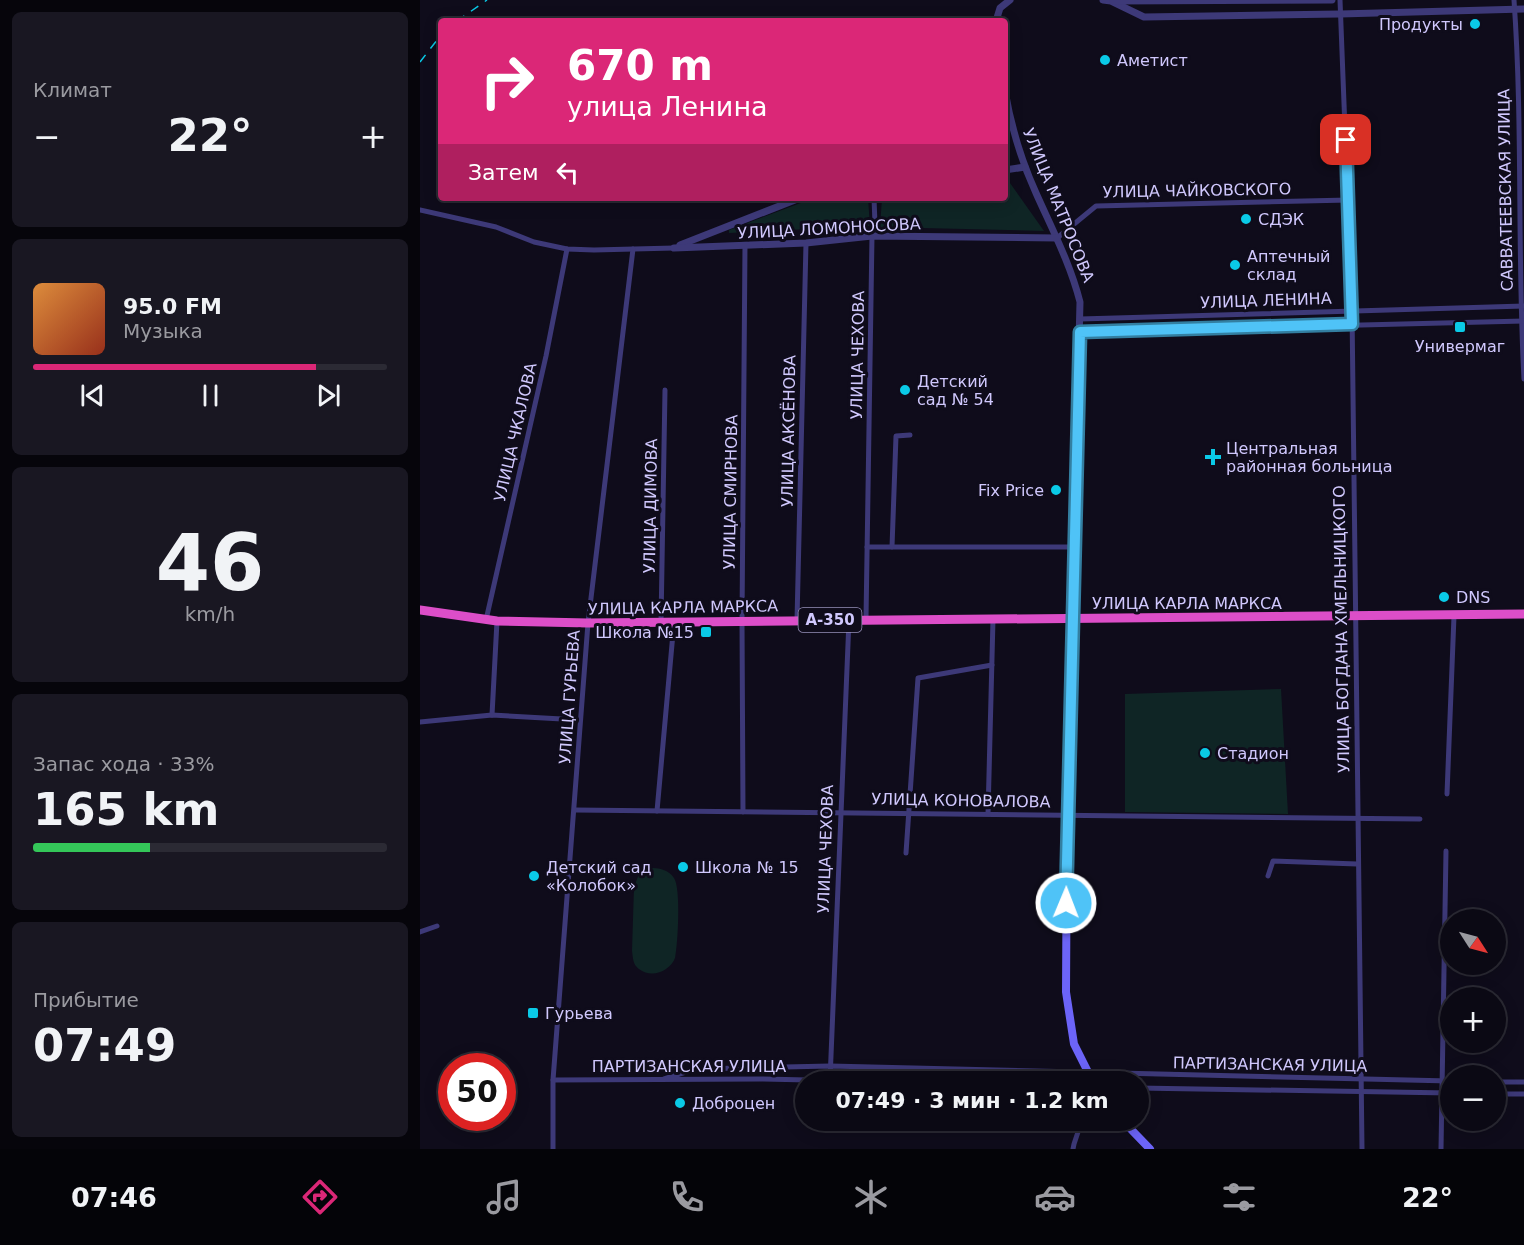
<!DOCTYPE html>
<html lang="ru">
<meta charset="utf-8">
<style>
:root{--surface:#0b0914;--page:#191722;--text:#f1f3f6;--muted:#9a9aa0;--line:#2b2a34;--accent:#db2777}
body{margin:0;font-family:"DejaVu Sans",sans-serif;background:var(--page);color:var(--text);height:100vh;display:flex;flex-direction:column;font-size:22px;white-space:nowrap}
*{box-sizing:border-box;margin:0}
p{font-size:20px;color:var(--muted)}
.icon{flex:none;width:33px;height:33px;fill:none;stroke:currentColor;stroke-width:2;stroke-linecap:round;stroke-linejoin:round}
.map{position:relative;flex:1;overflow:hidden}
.side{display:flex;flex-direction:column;gap:12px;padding:12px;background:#06050b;width:420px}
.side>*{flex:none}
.top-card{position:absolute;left:18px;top:18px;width:570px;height:183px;border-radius:6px;box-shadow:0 3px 15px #0003,0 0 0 2px var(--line);background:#db2777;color:#fff;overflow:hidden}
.needle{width:39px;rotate:126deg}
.buttons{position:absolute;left:1020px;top:909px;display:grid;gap:12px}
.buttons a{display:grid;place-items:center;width:66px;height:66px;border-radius:50%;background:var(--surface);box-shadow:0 3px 15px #0003,0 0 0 2px var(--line);font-size:30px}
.speed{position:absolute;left:18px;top:1053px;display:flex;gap:12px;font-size:30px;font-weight:700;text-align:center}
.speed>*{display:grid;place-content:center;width:78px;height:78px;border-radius:50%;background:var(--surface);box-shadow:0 3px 15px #0003,0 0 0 2px var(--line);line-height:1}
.speed .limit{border:9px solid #d22;background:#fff;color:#111}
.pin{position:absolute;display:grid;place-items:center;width:51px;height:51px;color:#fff;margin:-26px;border-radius:12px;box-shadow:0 3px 9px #0006}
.me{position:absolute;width:66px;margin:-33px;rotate:1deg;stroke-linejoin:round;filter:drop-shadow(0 0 4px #0008)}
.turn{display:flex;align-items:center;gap:21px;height:126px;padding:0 30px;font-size:27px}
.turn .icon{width:78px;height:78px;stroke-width:2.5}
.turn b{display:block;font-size:42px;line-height:51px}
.then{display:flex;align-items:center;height:57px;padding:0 30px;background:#0003;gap:12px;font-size:22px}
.big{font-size:45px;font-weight:700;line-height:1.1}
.side .widget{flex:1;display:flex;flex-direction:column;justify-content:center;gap:9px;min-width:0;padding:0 21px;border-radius:9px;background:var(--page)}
.side .dial{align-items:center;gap:0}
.dial b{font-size:78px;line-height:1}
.song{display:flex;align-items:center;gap:18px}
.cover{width:72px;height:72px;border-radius:9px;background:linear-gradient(135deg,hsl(30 70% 55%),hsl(10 70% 35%))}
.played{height:6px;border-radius:3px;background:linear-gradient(90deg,var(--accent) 80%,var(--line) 80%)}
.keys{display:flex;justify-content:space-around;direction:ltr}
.heat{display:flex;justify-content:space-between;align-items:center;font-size:33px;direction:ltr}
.charge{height:9px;border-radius:4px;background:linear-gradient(90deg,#34c759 33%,var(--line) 0)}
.trip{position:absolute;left:375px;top:1071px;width:354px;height:60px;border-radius:30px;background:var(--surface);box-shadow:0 3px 15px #0003,0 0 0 2px var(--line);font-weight:700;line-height:60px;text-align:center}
.tab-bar{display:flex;height:96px;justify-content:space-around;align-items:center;background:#040408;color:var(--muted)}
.tab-bar .icon{width:42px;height:42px}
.tab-bar .selected{color:var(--accent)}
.tab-bar b{font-size:27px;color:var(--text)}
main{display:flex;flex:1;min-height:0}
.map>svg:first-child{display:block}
.green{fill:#0f2525}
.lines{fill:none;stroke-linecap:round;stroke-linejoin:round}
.minor{stroke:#3d3978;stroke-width:5}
.tertiary{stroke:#3d3978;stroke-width:7}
.secondary{stroke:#6c64f8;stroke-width:8}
.trunk{stroke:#dc4ec8;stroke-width:9}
.rail{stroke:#0acae7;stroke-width:1.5;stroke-dasharray:9 8;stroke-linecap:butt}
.route-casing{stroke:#337fa1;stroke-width:15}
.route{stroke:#4fc3f7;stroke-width:10}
.poi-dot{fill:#0acae7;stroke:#0f0c1b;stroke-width:2}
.labels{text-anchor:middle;stroke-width:6;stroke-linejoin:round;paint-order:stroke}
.shield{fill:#0f0c1b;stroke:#9690b9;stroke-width:1.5}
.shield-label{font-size:15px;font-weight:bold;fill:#d0c8fd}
.poi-label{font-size:16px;fill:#d0c8fd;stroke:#0f0c1b;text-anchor:start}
.street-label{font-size:16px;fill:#d0c8fd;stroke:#0f0c1b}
</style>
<main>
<section class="side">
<div class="widget"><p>Климат</p>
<div class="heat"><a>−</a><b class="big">22°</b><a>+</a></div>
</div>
<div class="widget">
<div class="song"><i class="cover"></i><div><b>95.0 FM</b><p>Музыка</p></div></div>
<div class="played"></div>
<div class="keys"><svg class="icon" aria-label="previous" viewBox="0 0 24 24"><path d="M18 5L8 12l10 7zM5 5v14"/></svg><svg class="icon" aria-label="pause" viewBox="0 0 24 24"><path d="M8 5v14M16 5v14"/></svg><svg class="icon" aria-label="next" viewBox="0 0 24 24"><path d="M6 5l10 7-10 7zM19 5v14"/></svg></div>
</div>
<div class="widget dial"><b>46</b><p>km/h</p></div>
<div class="widget"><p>Запас хода · 33%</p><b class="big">165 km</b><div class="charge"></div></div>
<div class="widget"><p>Прибытие</p><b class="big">07:49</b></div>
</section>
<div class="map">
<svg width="1104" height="1149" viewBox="0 0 1104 1149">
<rect width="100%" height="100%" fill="#0f0c1b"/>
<g class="green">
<polygon points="585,176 624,231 460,227 462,198 585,198"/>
<polygon points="394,198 448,198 450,226 309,233 309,230"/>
<polygon points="861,689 868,814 705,812 705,694"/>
<path d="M229 868C239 868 248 869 254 878 261 888 258 944 255 958 250 971 232 979 219 969 213 965 213 958 212 951L214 887 219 874Z"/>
</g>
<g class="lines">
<g class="minor">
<polyline points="920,0 932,310 942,1149"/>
<path d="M1094 0C1103 126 1097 253 1104 379"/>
<polyline points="0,210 76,227 114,242 147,249 174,250 254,248"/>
<polyline points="637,238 676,206 929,200"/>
<polyline points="660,319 1104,306"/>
<polyline points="660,332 1104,321"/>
<polyline points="447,547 654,547"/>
<polyline points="472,547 476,436 490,435"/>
<polyline points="446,619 452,236 455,224 454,198"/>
<polyline points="66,620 126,356 147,249"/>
<polyline points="377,620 386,243"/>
<polyline points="241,622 245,390"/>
<polyline points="72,715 77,621"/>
<polyline points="0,722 72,715 160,720"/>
<polyline points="1027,794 1034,616"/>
<polyline points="155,810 1000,819"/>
<polyline points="237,811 254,622"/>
<polyline points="323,812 322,621 325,245"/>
<polyline points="568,814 573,619"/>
<polyline points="486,853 498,678 572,665"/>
<polyline points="848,876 853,861 937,864"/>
<polyline points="0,932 17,926"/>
<polyline points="244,1079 275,1069 410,1066 1030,1081"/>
<polyline points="133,1080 343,1079 477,1082"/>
<polyline points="410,1080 429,620"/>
<polyline points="1076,1082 1104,1082"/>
<polyline points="718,1088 1030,1093"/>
<polyline points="1076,1094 1104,1094"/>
<polyline points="133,1149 133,1080 168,623 213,249"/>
<polyline points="653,1149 654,1144 662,1120"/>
<polyline points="1021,1149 1026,851"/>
</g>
<g class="tertiary">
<polyline points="683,0 691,1 724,17 920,14 1104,9"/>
<polyline points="693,1 912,0"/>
<polyline points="576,21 580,8 590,0"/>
<path d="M585 91C591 126 601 160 616 193 632 229 650 263 660 302L652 618"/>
<polyline points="585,170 605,167"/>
<polyline points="260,245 380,198"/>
<polyline points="254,248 386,243 452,236 637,238"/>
</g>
<g class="secondary">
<polyline points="652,618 647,815 646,992 654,1044 673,1082"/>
<polyline points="702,1120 730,1149"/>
</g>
<polyline class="trunk" points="0,610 77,621 168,623 1104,614"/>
<g class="rail">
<polyline points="37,21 67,0"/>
<polyline points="0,62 21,35"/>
</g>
</g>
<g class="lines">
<defs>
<polyline id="route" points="646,903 660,332 932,324 926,140"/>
</defs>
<use href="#route" class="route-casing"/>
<use href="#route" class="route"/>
</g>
<g class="poi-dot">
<circle cx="1055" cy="24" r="6"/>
<circle cx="685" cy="60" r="6"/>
<circle cx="826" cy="219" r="6"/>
<circle cx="815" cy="265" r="6"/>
<rect x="1034" y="321" width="12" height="12" rx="3"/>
<circle cx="485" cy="390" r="6"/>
<path d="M790 448h6v6h6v6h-6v6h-6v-6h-6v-6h6z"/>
<circle cx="636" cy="490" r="6"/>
<circle cx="1024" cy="597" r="6"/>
<rect x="280" y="626" width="12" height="12" rx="3"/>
<circle cx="785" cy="753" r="6"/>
<circle cx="263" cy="867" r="6"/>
<circle cx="114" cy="876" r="6"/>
<rect x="107" y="1007" width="12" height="12" rx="3"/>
<circle cx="260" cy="1103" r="6"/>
</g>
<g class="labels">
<rect class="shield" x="378.5" y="608" width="63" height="24" rx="4.5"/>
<g class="shield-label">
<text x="410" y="625">А-350</text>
</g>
<g class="poi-label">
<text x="1043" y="30" text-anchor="end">Продукты</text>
<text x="697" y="66">Аметист</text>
<text x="838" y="225">СДЭК</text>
<text x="827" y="262">Аптечный<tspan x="827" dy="18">склад</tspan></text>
<text x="1040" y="352" text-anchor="middle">Универмаг</text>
<text x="497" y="387">Детский<tspan x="497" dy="18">сад № 54</tspan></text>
<text x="806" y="454">Центральная<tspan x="806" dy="18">районная больница</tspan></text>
<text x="624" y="496" text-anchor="end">Fix Price</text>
<text x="1036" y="603">DNS</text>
<text x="274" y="638" text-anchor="end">Школа №15</text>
<text x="797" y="759">Стадион</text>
<text x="126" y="873">Детский сад<tspan x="126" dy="18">«Колобок»</tspan></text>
<text x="275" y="873">Школа № 15</text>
<text x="125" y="1019">Гурьева</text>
<text x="272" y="1109">Доброцен</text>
</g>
<g class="street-label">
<text transform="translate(777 190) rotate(-1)" y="6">УЛИЦА ЧАЙКОВСКОГО</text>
<text transform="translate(1085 190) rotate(-91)" y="6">САВВАТЕЕВСКАЯ УЛИЦА</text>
<text transform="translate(639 205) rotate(68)" y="6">УЛИЦА МАТРОСОВА</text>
<text transform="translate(409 228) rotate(-3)" y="6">УЛИЦА ЛОМОНОСОВА</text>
<text transform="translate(846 300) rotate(-2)" y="6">УЛИЦА ЛЕНИНА</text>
<text transform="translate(437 355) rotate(-89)" y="6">УЛИЦА ЧЕХОВА</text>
<text transform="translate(368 431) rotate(-89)" y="6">УЛИЦА АКСЁНОВА</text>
<text transform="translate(95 432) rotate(-77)" y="6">УЛИЦА ЧКАЛОВА</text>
<text transform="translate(310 492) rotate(-89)" y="6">УЛИЦА СМИРНОВА</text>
<text transform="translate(230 506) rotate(-89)" y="6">УЛИЦА ДИМОВА</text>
<text x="767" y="609">УЛИЦА КАРЛА МАРКСА</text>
<text transform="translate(263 607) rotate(-1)" y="6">УЛИЦА КАРЛА МАРКСА</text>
<text transform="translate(921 629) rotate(-91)" y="6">УЛИЦА БОГДАНА ХМЕЛЬНИЦКОГО</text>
<text transform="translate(149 697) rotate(-86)" y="6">УЛИЦА ГУРЬЕВА</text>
<text transform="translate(541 800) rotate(1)" y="6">УЛИЦА КОНОВАЛОВА</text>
<text transform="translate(405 849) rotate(-88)" y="6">УЛИЦА ЧЕХОВА</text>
<text transform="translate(850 1064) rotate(1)" y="6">ПАРТИЗАНСКАЯ УЛИЦА</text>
<text x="269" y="1072">ПАРТИЗАНСКАЯ УЛИЦА</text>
</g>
</g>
</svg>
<div class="buttons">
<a><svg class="needle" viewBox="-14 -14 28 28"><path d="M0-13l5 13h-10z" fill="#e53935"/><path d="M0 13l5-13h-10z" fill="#9a9aa0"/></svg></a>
<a>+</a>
<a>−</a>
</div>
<div class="speed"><div class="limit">50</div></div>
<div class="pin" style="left:926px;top:140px;background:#d93025"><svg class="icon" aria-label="arrive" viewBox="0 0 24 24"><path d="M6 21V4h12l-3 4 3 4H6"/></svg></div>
<svg class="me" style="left:646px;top:903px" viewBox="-20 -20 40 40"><circle r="17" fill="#4fc3f7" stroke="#fff" stroke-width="3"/><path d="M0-11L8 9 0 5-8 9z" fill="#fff"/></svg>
<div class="trip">07:49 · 3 мин · 1.2 km</div>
<div class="top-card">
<div class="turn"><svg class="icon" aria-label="right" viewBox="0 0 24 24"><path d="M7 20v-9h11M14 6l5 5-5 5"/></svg><div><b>670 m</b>улица Ленина</div></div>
<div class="then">Затем<svg class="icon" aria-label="left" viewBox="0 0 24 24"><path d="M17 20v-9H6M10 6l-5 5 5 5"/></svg></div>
</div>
</div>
</main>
<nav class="tab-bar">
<b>07:46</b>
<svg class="icon selected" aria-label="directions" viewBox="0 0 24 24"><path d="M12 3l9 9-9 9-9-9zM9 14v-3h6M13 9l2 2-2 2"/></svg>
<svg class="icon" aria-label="music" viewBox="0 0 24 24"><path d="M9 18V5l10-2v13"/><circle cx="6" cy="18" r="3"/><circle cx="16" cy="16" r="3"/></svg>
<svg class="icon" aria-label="phone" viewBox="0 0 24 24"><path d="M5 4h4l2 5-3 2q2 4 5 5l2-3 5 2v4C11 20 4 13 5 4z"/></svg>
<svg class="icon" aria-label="climate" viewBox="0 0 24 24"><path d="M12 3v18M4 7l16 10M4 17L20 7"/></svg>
<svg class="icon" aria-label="car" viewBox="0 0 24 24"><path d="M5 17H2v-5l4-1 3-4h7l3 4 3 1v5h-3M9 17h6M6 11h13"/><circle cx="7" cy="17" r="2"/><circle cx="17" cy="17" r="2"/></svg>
<svg class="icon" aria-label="filters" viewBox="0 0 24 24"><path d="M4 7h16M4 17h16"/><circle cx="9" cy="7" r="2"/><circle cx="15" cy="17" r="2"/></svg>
<b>22°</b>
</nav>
